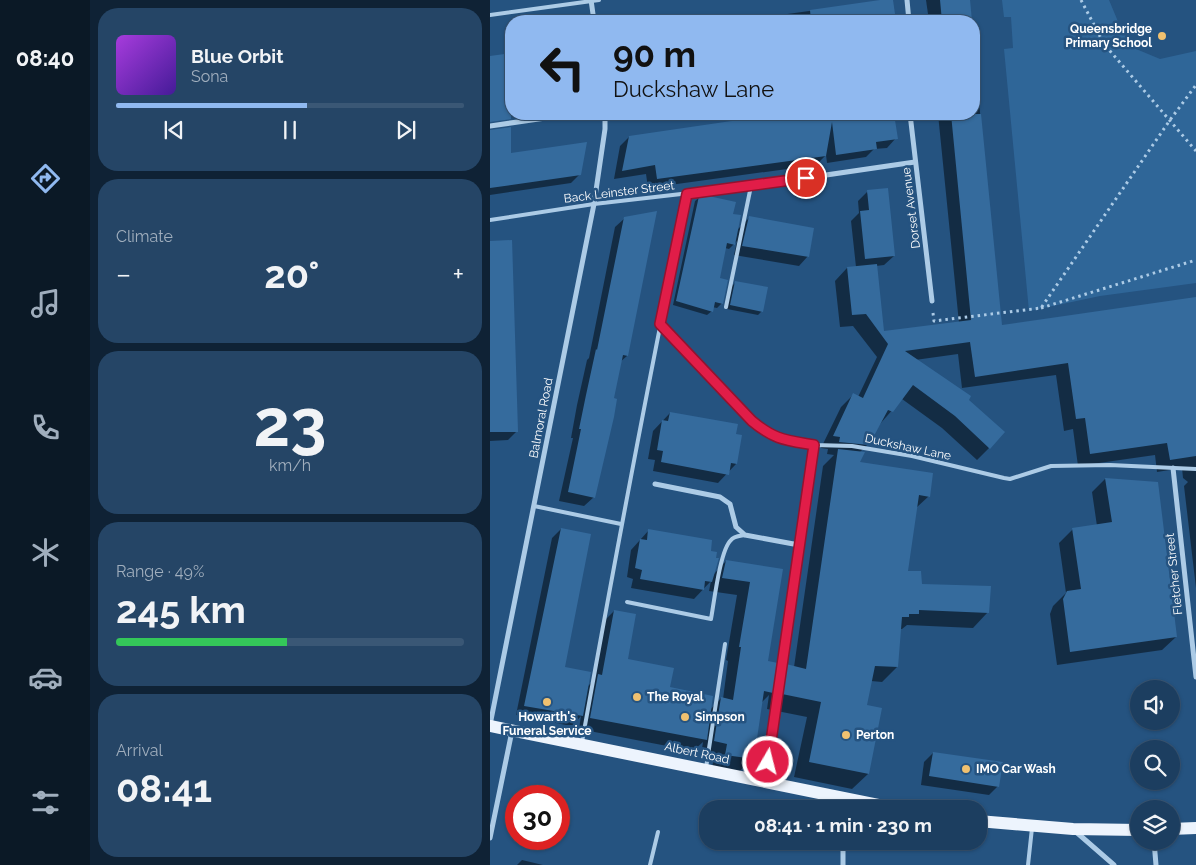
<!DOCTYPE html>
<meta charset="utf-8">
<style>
:root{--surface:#1c3e60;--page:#254566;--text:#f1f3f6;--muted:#a0aebd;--line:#3a5775;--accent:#90b9f0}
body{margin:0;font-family:Raleway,sans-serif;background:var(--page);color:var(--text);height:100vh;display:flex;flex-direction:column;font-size:19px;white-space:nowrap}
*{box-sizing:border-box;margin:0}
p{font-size:16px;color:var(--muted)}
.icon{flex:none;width:28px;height:28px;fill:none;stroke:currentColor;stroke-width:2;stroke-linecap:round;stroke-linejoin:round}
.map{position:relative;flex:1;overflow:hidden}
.panel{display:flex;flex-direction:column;gap:8px;padding:8px;background:#0f2235;width:400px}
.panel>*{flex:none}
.hud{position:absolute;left:15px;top:15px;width:475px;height:105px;border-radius:20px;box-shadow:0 1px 4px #0004,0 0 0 1px var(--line);background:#90b9f0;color:#111;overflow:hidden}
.tools{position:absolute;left:640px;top:680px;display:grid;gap:10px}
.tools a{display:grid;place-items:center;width:50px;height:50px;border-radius:50%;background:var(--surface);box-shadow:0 1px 4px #0004,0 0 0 1px var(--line);font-size:25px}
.speed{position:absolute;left:15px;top:785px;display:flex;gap:10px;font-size:25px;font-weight:700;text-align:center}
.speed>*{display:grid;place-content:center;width:65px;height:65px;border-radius:50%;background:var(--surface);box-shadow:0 1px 4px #0004,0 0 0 1px var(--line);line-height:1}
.speed .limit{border:8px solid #d22;background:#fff;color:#111}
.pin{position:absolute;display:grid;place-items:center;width:42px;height:42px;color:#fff;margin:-21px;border:2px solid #fff;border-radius:50%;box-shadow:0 1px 5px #0007}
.me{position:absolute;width:55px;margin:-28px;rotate:8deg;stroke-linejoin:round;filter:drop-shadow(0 0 4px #0008)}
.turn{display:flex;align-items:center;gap:18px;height:105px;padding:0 25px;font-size:22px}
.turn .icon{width:65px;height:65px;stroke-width:2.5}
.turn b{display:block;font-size:35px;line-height:42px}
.big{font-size:38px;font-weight:700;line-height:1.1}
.panel .widget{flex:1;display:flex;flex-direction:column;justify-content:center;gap:8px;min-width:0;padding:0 18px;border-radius:20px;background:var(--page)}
.panel .dial{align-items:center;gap:0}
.dial b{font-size:65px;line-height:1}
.song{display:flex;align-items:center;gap:15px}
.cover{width:60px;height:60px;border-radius:8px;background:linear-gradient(135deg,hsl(280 70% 55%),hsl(260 70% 35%))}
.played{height:5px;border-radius:2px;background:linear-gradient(90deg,var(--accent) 55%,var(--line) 55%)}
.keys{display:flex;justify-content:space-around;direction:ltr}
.heat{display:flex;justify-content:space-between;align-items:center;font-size:28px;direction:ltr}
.charge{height:8px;border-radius:4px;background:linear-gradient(90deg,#34c759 49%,var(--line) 0)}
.trip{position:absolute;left:209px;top:800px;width:288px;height:50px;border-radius:20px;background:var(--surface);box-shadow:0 1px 4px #0004,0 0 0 1px var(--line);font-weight:700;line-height:50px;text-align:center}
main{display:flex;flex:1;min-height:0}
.tabs{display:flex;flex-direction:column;width:90px;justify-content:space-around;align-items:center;background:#0b1926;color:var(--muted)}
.tabs .icon{width:35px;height:35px}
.tabs .on{color:var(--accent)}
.tabs b{font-size:22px;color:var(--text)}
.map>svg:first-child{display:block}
.green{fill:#2f6698}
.shadow{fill:#0007}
.building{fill:#356b9d}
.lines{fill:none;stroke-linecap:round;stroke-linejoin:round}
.path{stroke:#accbe6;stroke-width:3;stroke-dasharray:2.5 4;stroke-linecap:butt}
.lane{stroke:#accbe6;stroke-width:4}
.street{stroke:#accbe6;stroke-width:5}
.primary{stroke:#edf4fd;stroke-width:12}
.route-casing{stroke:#92132f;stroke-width:12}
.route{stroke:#e11d48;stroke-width:9}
.poi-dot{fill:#f0c170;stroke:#255380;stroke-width:2}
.labels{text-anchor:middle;stroke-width:5;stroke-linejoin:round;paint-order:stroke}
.poi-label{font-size:12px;font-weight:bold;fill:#fff;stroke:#255380;text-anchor:start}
.street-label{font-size:12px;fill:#fff;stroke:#255380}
</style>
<main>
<nav class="tabs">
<b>08:40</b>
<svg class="icon on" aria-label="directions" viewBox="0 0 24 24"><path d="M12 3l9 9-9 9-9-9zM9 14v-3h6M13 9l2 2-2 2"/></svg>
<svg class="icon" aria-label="music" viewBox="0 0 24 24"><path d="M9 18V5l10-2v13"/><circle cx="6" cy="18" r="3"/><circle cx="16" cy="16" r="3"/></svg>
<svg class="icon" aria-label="phone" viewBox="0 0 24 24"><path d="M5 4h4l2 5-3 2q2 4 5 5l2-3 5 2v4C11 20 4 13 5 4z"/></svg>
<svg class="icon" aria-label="climate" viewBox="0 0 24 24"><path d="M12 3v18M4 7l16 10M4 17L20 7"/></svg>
<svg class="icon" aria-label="car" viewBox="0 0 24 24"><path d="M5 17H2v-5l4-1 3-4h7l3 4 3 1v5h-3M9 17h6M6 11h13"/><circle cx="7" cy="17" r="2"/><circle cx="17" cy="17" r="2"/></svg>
<svg class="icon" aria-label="filters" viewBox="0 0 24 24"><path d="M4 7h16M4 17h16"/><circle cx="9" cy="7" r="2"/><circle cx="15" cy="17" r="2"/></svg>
</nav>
<section class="panel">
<div class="widget">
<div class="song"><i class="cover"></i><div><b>Blue Orbit</b><p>Sona</p></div></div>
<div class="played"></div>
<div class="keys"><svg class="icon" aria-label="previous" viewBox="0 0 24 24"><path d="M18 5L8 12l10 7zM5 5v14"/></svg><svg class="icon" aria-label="pause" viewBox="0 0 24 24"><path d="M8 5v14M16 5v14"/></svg><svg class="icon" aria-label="next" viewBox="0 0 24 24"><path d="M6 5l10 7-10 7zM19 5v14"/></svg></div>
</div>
<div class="widget"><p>Climate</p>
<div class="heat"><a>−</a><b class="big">20°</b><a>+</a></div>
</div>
<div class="widget dial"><b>23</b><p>km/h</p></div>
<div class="widget"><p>Range · 49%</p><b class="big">245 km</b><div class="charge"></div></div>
<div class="widget"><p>Arrival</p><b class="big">08:41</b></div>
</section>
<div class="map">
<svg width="706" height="865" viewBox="0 0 706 865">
<rect width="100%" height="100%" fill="#255380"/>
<polygon class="green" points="512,0 619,0 629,24 646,49 670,59 706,51 706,283 610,296 539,311 514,49 523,48 521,17 514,17"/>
<g class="shadow">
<polygon points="399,0 402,0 405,21 247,21"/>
<polygon points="436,0 479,0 481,21 439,21"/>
<polygon points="484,51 511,326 706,298 706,588 694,486 698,482 693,478 692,468 667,472 665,455 588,466 583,429 574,431 566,375 472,388 468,354 425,360 478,400 499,448 487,460 452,428 412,399 390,424 378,444 369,453 368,463 439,496 426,508 417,572 431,586 498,612 483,628 417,625 412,629 410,629 407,667 392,682 381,681 376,706 378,774 362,789 304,777 317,717 277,709 279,695 271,703 262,758 249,772 222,768 224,757 211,755 213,742 203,751 89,729 91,716 83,725 76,725 26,715 62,538 71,529 73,668 97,687 102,682 112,623 124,611 136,660 178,688 220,710 231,698 233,699 238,661 236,660 247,595 219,591 221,581 204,599 141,588 143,579 137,577 141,550 159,530 219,552 224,574 236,561 292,570 277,662 284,678 297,666 304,667 333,466 344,455 337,454 338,449 331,448 351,407 364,394 368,397 387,357 363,326 350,327 345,281 357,268 366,267 361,221 369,213 368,201 377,192 404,256 394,265 386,266 393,333 469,323 448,114 484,114"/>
<polygon points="299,114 403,114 406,138 397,148 384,149 376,157 337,163 336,155 326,165 158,188 156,174 124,179 130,146 139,137"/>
<polygon points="0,158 90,174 81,183 0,195"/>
<polygon points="210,197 242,215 247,230 259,218 318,256 309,266 244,255 247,241 239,249 235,248 228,279 232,303 227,308 222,307 222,311 217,315 183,305 205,201"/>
<polygon points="135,218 137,356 130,362 104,497 94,506 69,501 83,438 81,438 87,405 97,360 99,358 125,227"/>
<polygon points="0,242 27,431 18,440 0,441"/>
<polygon points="246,282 272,311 268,315 237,309 241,287"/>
<polygon points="180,413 244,435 246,464 228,483 163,471 165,460 158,459 163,431"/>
<polygon points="615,479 667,483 686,637 672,650 567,665 560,614 563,606 576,593 569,543 583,529 607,526 602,492"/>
<polygon points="443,753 508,786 499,795 431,785 434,762"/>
<polygon points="32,860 53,865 27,865"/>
</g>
<g class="building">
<polygon points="390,0 403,0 406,21 321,21 320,10"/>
<polygon points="450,0 480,0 482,21 452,21"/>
<polygon points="21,53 21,119 0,122 0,56"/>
<polygon points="289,114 404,114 408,139 386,142 387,149 346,155 342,122 336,156 167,179 165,165 132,171 139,136"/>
<polygon points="461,114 491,114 512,325 706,297 706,456 680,460 677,443 600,454 595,418 586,419 578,363 485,377 480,342 415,351 481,396 479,400 515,432 500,449 465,416 423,385 403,412 398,410 379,445 349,442 350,437 343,436 363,393 373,398 398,344 376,314 362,315 357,267 387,264 394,331 481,320"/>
<polygon points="21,127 21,153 97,142 91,175 0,188 0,130"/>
<polygon points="398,188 405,256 375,259 370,211 379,210 377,190"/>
<polygon points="214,195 246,202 243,214 251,215 245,245 237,243 230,278 238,280 233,304 225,302 223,312 186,301 209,196"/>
<polygon points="167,211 138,356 133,355 129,374 124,398 127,399 124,417 105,498 78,492 91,429 89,429 96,395 106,349 107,350 134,217"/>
<polygon points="259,216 324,228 319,257 252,246"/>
<polygon points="22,240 28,432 0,432 0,241"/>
<polygon points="245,281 278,287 273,312 240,305"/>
<polygon points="180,412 248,424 246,434 252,435 247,464 241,463 239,475 171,462 173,451 167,450 172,420 178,421"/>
<polygon points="348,449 375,452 370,462 443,473 440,497 429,495 418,571 431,571 432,584 501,586 499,613 429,610 429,614 419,614 419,617 412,617 408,667 385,666 377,705 392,708 379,774 319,762 331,702 292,694 296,664 316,669"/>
<polygon points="615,478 668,482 687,637 580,652 573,599 577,591 591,589 582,528 622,522"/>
<polygon points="71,528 101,534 75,667 101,672 93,716 34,706"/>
<polygon points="158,529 222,540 221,551 227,552 226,558 229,558 222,582 215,581 214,590 150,579 152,570 145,568 150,539 157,540"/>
<polygon points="236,560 293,569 278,661 288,663 283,693 274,691 264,759 235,755 237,744 224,741 231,697 243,700 251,647 249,647 260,582 232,578"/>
<polygon points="124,610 146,614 138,659 184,668 180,687 223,696 217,740 100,718 108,674 112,675"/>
<polygon points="443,752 513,762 509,787 439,776"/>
</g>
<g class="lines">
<g class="path">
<polyline points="591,0 614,44 706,151"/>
<polyline points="551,308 706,260"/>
<polyline points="443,313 444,321 551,308 680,120 706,85"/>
</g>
<g class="lane">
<polyline points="0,15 109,0"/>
<polyline points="0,220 104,204 261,186 236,307"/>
<polyline points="170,324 262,421 276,433 293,440 324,445 362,446 422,456 514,478 520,479 561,466 620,465 706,469"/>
<polyline points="44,506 131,524"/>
<polyline points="309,545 324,445"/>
<path d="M137 602 221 619C224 603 230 550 241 540 244 536 250 536 255 535"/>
<path d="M92 742C125 559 159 376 197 194"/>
<polyline points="216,768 235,644"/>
<polyline points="160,865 168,832"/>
<polyline points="538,865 542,828"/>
</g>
<g class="street">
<polyline points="101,0 104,21"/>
<polyline points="417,0 419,21"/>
<polyline points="420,114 442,301"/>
<polyline points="0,126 83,114"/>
<polyline points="261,186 425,162"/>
<polyline points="683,468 706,677"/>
<polyline points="165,484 230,497 240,504 246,527 255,535 309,545 275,781"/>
<polyline points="0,725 104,204 115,129 115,114"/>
<polyline points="353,799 353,809"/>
<polyline points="585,831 624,865"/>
<polyline points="0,838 22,731"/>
<polyline points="353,841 353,865"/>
<polyline points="664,841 666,865"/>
</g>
<g class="primary">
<polyline points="0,726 408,809"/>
<polyline points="488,821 583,829 649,830"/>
<polyline points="681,829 706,828"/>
</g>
</g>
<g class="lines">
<defs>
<path id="route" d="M278 762 324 445C295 440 285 440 262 421L170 324 197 194 316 178"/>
</defs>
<use href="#route" class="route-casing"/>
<use href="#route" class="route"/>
</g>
<g class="poi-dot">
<circle cx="672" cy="36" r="5"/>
<circle cx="147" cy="697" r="5"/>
<circle cx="57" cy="702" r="5"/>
<circle cx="195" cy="717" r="5"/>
<circle cx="356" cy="735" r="5"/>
<circle cx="476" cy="769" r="5"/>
</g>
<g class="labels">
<g class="poi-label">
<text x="662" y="33" text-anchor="end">Queensbridge<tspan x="662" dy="14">Primary School</tspan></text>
<text x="157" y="701">The Royal</text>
<text x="57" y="721" text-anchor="middle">Howarth's<tspan x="57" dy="14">Funeral Service</tspan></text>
<text x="205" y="721">Simpson</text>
<text x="366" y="739">Perton</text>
<text x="486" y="773">IMO Car Wash</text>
</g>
<g class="street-label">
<text transform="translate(129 192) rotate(-7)" y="4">Back Leinster Street</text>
<text transform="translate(421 208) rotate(-97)" y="4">Dorset Avenue</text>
<text transform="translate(51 418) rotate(-79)" y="4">Balmoral Road</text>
<text transform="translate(418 447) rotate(12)" y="4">Duckshaw Lane</text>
<text transform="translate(684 574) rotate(-96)" y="4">Fletcher Street</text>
<text transform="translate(207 753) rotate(12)" y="4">Albert Road</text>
</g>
</g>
</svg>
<div class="tools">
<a><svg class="icon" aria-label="sound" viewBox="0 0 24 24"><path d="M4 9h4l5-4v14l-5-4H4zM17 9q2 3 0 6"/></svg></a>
<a><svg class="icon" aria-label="search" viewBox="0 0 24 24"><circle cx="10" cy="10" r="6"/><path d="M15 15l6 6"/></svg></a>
<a><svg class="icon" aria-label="layers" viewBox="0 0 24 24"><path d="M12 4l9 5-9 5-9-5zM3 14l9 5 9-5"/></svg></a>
</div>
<div class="speed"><div class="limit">30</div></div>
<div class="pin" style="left:316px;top:178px;background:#d93025"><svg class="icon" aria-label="arrive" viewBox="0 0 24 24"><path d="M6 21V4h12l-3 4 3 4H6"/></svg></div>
<svg class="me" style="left:278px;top:762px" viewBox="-20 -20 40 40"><circle r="17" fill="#e11d48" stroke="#fff" stroke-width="3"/><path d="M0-11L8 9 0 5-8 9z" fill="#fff"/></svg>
<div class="trip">08:41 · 1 min · 230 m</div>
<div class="hud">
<div class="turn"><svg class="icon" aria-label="left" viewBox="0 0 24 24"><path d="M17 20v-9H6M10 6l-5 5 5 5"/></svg><div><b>90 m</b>Duckshaw Lane</div></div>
</div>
</div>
</main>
